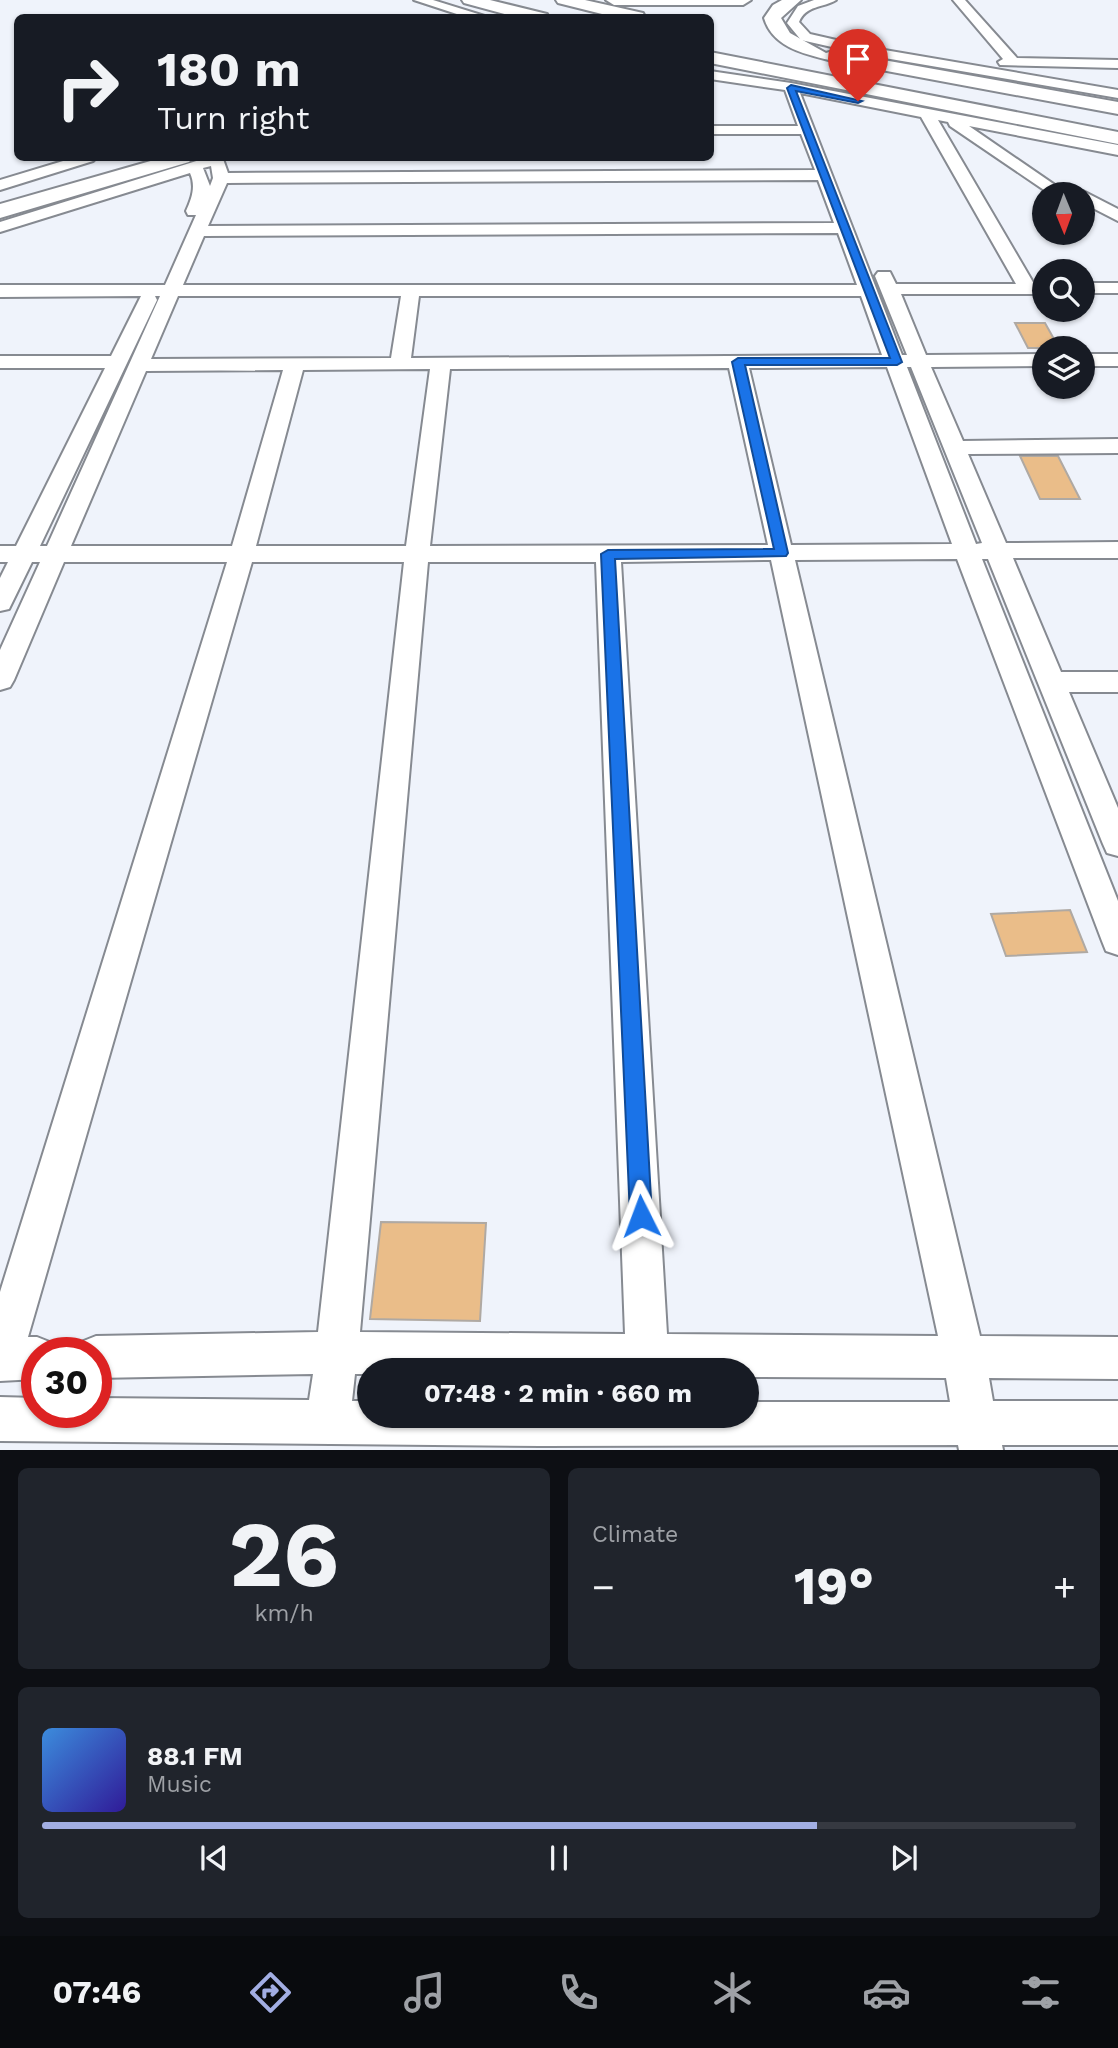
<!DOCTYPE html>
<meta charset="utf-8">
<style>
:root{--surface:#171b24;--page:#20242c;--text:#f1f3f6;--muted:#9ea1a6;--line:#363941;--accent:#a2aee3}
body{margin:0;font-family:"Work Sans",sans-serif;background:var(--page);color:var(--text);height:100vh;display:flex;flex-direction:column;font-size:26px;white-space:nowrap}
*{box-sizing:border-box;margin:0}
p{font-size:23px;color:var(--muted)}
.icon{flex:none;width:38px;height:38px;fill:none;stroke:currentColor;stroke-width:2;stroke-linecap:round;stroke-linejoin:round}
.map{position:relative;height:1450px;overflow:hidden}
.details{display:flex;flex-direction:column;gap:18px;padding:18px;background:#0d0f14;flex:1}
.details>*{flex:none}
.top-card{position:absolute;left:14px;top:14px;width:700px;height:147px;border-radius:10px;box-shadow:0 2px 5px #0004;background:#171b24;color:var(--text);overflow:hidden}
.needle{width:46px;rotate:179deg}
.controls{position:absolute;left:1032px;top:182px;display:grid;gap:14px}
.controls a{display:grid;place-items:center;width:63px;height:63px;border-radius:50%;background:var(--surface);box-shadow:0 2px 5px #0004;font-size:35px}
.speed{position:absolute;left:21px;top:1337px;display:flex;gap:14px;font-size:35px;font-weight:700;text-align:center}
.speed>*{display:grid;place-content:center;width:91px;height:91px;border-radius:50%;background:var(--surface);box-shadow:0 2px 5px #0004;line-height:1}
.speed .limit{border:10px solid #d22;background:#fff;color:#111}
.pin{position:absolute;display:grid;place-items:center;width:60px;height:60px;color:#fff;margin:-72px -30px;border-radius:50% 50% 50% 0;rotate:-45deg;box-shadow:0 0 7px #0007}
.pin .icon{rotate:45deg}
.me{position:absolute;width:77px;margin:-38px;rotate:357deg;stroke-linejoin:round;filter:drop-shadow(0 0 5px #0008)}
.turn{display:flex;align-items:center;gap:24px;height:147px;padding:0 28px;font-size:32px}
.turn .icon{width:91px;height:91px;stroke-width:2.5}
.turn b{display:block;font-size:49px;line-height:60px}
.big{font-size:52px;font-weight:700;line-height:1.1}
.details .tile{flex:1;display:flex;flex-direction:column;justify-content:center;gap:10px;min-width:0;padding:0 24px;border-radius:10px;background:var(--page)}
.details .dial{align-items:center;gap:0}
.dial b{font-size:91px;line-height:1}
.song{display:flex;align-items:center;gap:21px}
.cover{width:84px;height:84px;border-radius:10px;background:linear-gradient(135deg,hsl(210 70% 55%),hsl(250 70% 35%))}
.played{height:7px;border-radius:4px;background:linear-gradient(90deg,var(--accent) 75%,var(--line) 75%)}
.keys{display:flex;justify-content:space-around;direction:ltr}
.heat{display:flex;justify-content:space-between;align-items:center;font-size:38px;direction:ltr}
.details .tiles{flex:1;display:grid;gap:18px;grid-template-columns:1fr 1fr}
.tile:last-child{grid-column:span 2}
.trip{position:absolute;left:357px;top:1358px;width:402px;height:70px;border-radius:35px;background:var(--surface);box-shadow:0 2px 5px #0004;font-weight:700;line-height:70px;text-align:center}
.menu{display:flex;height:112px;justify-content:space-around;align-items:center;background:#090b0e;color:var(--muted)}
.menu .icon{width:49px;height:49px}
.menu .selected{color:var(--accent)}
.menu b{font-size:32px;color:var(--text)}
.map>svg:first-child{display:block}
.building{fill:#eabd89;stroke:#afa9a3;stroke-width:2}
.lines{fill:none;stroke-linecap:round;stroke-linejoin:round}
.street-casing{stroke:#868a91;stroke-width:4}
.secondary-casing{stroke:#868a91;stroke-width:4}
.street{fill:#fff;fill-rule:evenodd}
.secondary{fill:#fff;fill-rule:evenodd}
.route{fill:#1a73e8;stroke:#114b97;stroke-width:2}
</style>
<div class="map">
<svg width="1118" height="1450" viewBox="0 0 1118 1450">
<rect width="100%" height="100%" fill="#eff3fb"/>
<g class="building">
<polygon points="1015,323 1045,323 1059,348 1028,348"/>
<polygon points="1020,456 1058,456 1080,499 1040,499"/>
<polygon points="1070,910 1087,952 1006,956 991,914"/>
<polygon points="381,1222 486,1223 480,1321 370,1319"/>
</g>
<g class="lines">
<defs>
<g id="street">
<polygon points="414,0 433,0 491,18 469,18"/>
<path d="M814 0H836C823 8 806 5 799 22L810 34 867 47 1118 90V98L867 55 801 40 787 23 798 6Z"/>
<polygon points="953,0 965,0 1017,58 1118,60 1118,68 1000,65 998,62 1003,59"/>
<path d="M710 71 791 83 1118 145V155L969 126 1068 194H1050L950 126 948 122 938 120 1034 284H1045V294H901L926 355 1045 354V366L931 367 963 441 1118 439V453L968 454 1006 543 1118 542V558H1013L1061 672H1118V692H1069L1118 808V856L1107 853 1103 844 988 559H982L1118 901V955L1106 951 1102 941 957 559 795 560 980 1336 1118 1337V1379L989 1378 993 1401H1118V1445H1002L1003 1450H959L958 1445 541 1446 0 1441V1397L37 1398V1412H96V1398L309 1400 313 1374 96 1378V1353H77L81 1342 96 1336 318 1332 404 562H252L28 1337H37L52 1343 56 1353H37V1379L0 1381V1292L227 562H64L14 680 10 687 0 690V650L40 562H32L9 609 0 611V578L8 562H0V546H16L105 368H0V356H111L141 296 0 297V285H165L196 215H188L186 211C192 198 196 186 190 173L0 232V222L206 158 223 159 228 173 815 170 801 134H710V126H798L785 90 710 79ZM800 93 921 117 1016 284H896L890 272H878L875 276 907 355H902ZM211 166 213 178 210 186 203 168ZM818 180 834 223 208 226 227 183ZM838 233 857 285H183L204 236ZM155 296H160L47 546H40L157 300ZM178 296H401L391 358 151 359ZM419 296H861L882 355 411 358ZM887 367 952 544 791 545 749 368ZM907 367H911L982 543 976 544ZM729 368 768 545 430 546 450 369ZM430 369 406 546H256L303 370ZM283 370 232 546H71L146 371ZM771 560 938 1336 667 1334 621 562ZM428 562H596L625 1334 360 1332ZM369 1370H747V1377L946 1378 950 1402H747V1416H369V1401H352L355 1374H369Z"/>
<polygon points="73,158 96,158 93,161 0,190 0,180"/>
<polygon points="1083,191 1118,209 1118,221 1083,203 1083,194 1076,194"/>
<rect x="1083" y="283" width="35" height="10"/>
<rect x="1083" y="354" width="35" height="12"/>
</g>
<g id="secondary">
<polygon points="462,0 490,0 547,14 549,18 519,18 464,3"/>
<polygon points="556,0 585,0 643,13 645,17 618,18 558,3"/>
<polygon points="606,0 751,0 743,5 614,5"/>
<path d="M782 0H801L781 18 790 33 826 53 833 51 1118 102V114L833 61C809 55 773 49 764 18L773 5Z"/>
<polygon points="710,52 1118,132 1118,144 710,63"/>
<polygon points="161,158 193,158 189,162 0,218 0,204"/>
</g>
</defs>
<use href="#street" class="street-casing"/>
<use href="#secondary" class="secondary-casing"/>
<use href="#street" class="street"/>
<use href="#secondary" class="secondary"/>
</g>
<polygon class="route" points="791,85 862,101 858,103 796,91 902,362 897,365 745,365 788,553 786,556 615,559 652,1216 649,1223 641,1227 633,1223 630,1216 601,554 608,550 774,549 732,362 738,358 890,358 787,88"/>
</svg>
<div class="controls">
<a><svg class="needle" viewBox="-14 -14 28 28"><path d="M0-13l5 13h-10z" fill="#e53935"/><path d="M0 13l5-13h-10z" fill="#9ea1a6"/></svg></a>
<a><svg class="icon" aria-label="search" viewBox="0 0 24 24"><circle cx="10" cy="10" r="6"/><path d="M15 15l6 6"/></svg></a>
<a><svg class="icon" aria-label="layers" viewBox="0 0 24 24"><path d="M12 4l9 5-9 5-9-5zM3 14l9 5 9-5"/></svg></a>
</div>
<div class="speed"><div class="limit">30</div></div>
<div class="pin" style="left:858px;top:101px;background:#d93025"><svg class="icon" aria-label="arrive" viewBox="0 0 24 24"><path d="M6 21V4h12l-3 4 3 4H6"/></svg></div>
<svg class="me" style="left:641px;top:1216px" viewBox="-20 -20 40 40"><path d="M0-17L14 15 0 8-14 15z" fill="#1a73e8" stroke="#fff" stroke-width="4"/></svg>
<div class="trip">07:48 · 2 min · 660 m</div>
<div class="top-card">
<div class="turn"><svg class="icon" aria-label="right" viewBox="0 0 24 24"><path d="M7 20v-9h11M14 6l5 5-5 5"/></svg><div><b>180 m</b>Turn right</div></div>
</div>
</div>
<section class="details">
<div class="tiles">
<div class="tile dial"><b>26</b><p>km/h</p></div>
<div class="tile"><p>Climate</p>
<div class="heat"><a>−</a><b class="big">19°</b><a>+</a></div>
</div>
<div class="tile">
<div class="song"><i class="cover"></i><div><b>88.1 FM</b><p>Music</p></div></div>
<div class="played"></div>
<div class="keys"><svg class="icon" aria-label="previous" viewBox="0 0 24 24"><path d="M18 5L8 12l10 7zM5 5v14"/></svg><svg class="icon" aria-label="pause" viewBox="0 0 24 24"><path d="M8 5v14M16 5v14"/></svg><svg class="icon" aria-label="next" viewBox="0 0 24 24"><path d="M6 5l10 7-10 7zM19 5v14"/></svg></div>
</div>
</div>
</section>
<nav class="menu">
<b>07:46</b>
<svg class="icon selected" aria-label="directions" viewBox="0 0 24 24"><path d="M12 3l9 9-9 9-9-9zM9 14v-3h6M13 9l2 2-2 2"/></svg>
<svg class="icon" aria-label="music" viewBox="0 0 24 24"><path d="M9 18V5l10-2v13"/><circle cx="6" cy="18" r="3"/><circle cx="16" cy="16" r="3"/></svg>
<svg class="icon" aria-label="phone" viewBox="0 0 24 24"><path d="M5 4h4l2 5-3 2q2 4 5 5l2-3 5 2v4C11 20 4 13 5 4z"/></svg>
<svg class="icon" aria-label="climate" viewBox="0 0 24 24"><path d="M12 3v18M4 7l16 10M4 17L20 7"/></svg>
<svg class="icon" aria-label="car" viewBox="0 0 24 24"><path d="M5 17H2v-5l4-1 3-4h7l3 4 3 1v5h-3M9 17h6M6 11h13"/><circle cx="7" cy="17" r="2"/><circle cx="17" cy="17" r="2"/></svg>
<svg class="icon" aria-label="filters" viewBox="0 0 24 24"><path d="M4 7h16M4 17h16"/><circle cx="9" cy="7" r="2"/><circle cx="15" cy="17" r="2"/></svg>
</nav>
